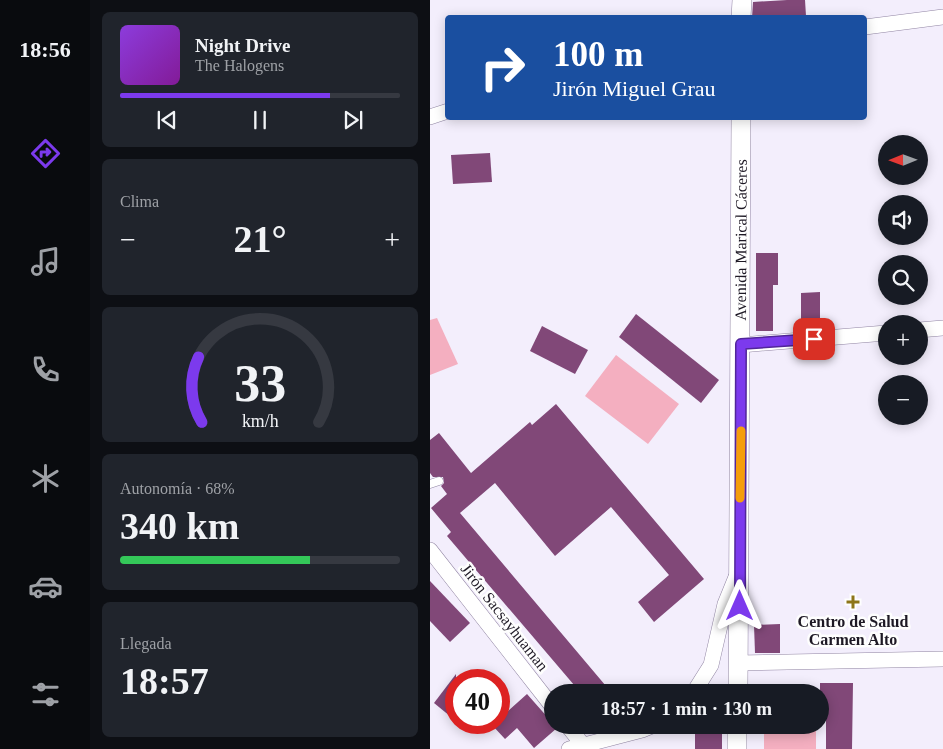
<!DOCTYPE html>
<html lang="es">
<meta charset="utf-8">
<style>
:root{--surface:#171b24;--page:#20242c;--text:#f1f3f6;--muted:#9ea1a6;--line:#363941;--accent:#7c3aed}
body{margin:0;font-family:"Times New Roman",serif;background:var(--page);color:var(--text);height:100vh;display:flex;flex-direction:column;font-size:19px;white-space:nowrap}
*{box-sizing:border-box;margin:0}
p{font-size:16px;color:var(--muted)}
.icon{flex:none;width:28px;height:28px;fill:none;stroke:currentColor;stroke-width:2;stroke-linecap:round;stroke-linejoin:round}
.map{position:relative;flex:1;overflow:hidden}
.panel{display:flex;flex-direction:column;gap:12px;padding:12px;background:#0d0f14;width:340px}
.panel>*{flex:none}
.banner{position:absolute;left:15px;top:15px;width:422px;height:105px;border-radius:5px;box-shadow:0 2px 12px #0003;background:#1a4fa0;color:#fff;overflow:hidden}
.needle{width:32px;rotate:269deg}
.buttons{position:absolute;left:448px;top:135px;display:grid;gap:10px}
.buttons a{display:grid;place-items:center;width:50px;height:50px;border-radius:50%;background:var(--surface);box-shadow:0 2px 12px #0003;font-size:25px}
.speed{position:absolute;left:15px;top:669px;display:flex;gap:10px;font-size:25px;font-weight:700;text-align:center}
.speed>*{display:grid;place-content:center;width:65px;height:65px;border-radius:50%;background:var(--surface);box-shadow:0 2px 12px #0003;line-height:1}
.speed .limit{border:8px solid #d22;background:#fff;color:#111}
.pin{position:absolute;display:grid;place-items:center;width:42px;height:42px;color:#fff;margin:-21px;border-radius:10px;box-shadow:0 2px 8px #0006}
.me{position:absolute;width:55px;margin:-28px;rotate:0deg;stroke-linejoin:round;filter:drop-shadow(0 0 4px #0008)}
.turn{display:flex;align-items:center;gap:18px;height:105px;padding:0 25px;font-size:22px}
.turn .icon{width:65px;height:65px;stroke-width:2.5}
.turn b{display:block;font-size:35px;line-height:42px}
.big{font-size:38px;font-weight:700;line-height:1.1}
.panel .tile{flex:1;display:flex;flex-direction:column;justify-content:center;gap:8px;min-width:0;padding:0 18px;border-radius:8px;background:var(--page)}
.panel .dial{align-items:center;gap:0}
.dial svg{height:130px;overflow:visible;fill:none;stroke:var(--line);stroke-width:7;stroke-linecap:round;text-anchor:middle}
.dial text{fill:var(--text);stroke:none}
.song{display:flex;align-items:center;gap:15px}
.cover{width:60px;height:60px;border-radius:8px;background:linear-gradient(135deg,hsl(270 70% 55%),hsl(290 70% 35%))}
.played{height:5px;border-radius:2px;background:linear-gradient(90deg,var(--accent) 75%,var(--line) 75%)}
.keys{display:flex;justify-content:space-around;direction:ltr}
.heat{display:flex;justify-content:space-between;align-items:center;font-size:28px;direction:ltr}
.charge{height:8px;border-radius:4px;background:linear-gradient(90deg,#34c759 68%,var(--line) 0)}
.trip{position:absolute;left:114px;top:684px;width:285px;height:50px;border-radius:25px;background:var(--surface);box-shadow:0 2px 12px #0003;font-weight:700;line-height:50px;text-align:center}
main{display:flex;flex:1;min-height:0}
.dock{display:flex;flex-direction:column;width:90px;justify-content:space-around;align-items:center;background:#090b0e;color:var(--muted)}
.dock .icon{width:35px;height:35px}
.dock .active{color:var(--accent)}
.dock b{font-size:22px;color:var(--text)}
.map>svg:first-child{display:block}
.green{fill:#f4afc0}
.building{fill:#814878}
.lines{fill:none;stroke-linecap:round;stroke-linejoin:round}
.service-casing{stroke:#9185a3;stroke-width:9}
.minor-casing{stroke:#9185a3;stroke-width:16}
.tertiary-casing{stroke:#9185a3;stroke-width:20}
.service{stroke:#fff;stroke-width:8}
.minor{stroke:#fff;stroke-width:15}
.tertiary{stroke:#fff;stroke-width:19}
.route-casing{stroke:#51269a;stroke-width:12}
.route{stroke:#7c3aed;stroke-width:9}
.slow{stroke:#f59e0b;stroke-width:9}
.poi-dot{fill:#8d7519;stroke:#fefefe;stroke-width:2}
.labels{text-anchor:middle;stroke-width:5;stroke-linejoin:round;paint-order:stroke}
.street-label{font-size:16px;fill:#1e1925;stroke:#fefefe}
.poi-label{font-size:16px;font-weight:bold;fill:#1e1925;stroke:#fefefe}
</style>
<main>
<nav class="dock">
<b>18:56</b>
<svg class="icon active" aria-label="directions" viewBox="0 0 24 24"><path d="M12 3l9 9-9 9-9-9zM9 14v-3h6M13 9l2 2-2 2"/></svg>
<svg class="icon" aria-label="music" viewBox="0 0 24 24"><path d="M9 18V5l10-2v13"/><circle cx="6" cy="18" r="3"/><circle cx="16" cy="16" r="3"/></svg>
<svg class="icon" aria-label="phone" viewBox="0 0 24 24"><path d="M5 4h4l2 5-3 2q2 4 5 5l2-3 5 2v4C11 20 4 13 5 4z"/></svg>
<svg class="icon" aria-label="climate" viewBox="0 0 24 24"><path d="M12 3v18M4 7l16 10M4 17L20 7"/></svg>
<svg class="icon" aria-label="car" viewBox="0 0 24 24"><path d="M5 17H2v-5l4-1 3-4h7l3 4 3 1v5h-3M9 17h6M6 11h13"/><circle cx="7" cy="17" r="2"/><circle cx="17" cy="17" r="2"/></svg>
<svg class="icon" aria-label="filters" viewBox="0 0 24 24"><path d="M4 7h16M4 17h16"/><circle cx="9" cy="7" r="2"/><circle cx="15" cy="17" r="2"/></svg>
</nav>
<section class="panel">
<div class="tile">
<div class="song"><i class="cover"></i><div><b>Night Drive</b><p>The Halogens</p></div></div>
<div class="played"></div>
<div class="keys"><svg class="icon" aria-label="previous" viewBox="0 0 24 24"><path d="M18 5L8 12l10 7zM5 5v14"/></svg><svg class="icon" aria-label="pause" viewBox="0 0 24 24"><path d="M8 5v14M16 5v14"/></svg><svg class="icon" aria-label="next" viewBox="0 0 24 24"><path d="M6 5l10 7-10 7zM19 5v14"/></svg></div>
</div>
<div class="tile"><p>Clima</p>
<div class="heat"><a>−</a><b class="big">21°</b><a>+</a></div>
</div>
<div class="tile dial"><svg viewBox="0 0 100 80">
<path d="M14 69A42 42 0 1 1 86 69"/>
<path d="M14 69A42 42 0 0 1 12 29" stroke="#7c3aed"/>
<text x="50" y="56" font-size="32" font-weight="700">33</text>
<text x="50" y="72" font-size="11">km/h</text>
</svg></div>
<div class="tile"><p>Autonomía · 68%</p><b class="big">340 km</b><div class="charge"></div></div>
<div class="tile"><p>Llegada</p><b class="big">18:57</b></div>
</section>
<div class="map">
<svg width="513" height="749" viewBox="0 0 513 749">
<rect width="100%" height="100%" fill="#f3eefc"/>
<g class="green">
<polygon points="7,318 28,364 0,375 0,320"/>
<polygon points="186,355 249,404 218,444 155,396"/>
<polygon points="334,728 386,729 386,749 334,749"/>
</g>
<g class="building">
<polygon points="357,0 375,0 376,16 322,18 323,2"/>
<polygon points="60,153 62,182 23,184 21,155"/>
<polygon points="326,253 348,253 348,285 343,285 343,331 326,331"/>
<polygon points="390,292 390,326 371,326 371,293"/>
<polygon points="206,314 289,380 271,403 189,337"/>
<polygon points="112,326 158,350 145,374 100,351"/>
<polygon points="126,404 274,579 224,622 208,602 239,575 181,507 125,556 65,483 30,513 181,692 150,692 17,536 21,532 1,508 17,494 11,486 14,483 13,477 3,477 0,473 0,440 9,433 41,473 100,422 102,425"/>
<polygon points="0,581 40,623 20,642 0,621"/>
<polygon points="350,624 350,653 325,653 324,625"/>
<polygon points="26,674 26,721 4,703"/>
<polygon points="390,683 423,683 422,749 396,749 396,713 390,713"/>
<polygon points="97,694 127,728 104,748 87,728 75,739 62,725 69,722 69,719"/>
<rect x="265" y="725" width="27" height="24"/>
</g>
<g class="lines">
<defs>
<polyline id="service" points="0,484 9,481"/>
<g id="minor">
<polyline points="435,27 513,17"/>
<polyline points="0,117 18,111"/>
<polyline points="489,330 513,328"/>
<polyline points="311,345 456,333"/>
<polyline points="0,550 122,706"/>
<polyline points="309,663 513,659"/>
<polyline points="264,692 281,665 295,604 306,577"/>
<polyline points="137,725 153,745"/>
<polyline points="139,749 212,730 224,725"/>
</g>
<g id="tertiary">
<polyline points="311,18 312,0"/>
<path id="s1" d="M308 692 311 118"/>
<polyline points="307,749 307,725"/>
</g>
</defs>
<use href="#service" class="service-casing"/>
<use href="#minor" class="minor-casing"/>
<use href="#tertiary" class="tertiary-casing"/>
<use href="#service" class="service"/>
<use href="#minor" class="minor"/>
<use href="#tertiary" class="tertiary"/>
</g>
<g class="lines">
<defs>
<polyline id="route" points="310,606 311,344 384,339"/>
</defs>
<use href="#route" class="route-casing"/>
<use href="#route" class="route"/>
<polyline class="slow" points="310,498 311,431"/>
</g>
<path class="poi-dot" d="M420.5 594.5h5v5h5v5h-5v5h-5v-5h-5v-5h5z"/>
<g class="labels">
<g class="street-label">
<text dy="6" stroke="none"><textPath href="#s1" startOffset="452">Avenida Marical Cáceres</textPath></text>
<text transform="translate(75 617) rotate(52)" y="6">Jirón Sacsayhuaman</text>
</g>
<g class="poi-label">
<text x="423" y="627">Centro de Salud<tspan x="423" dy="18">Carmen Alto</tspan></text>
</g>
</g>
</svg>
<div class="buttons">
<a><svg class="needle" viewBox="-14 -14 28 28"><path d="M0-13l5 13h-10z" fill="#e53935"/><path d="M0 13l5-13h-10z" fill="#9ea1a6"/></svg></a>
<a><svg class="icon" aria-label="sound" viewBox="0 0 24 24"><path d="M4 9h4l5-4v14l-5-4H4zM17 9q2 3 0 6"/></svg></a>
<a><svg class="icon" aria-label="search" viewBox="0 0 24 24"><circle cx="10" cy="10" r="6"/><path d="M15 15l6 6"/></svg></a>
<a>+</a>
<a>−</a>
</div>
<div class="speed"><div class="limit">40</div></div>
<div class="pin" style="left:384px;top:339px;background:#d93025"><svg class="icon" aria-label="arrive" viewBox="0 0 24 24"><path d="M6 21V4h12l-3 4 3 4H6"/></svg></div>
<svg class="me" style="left:310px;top:606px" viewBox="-20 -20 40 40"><path d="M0-17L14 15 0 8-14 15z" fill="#7c3aed" stroke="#fff" stroke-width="4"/></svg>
<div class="trip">18:57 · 1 min · 130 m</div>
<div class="banner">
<div class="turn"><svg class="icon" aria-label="right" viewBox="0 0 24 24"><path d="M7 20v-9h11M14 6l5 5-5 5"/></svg><div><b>100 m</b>Jirón Miguel Grau</div></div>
</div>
</div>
</main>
